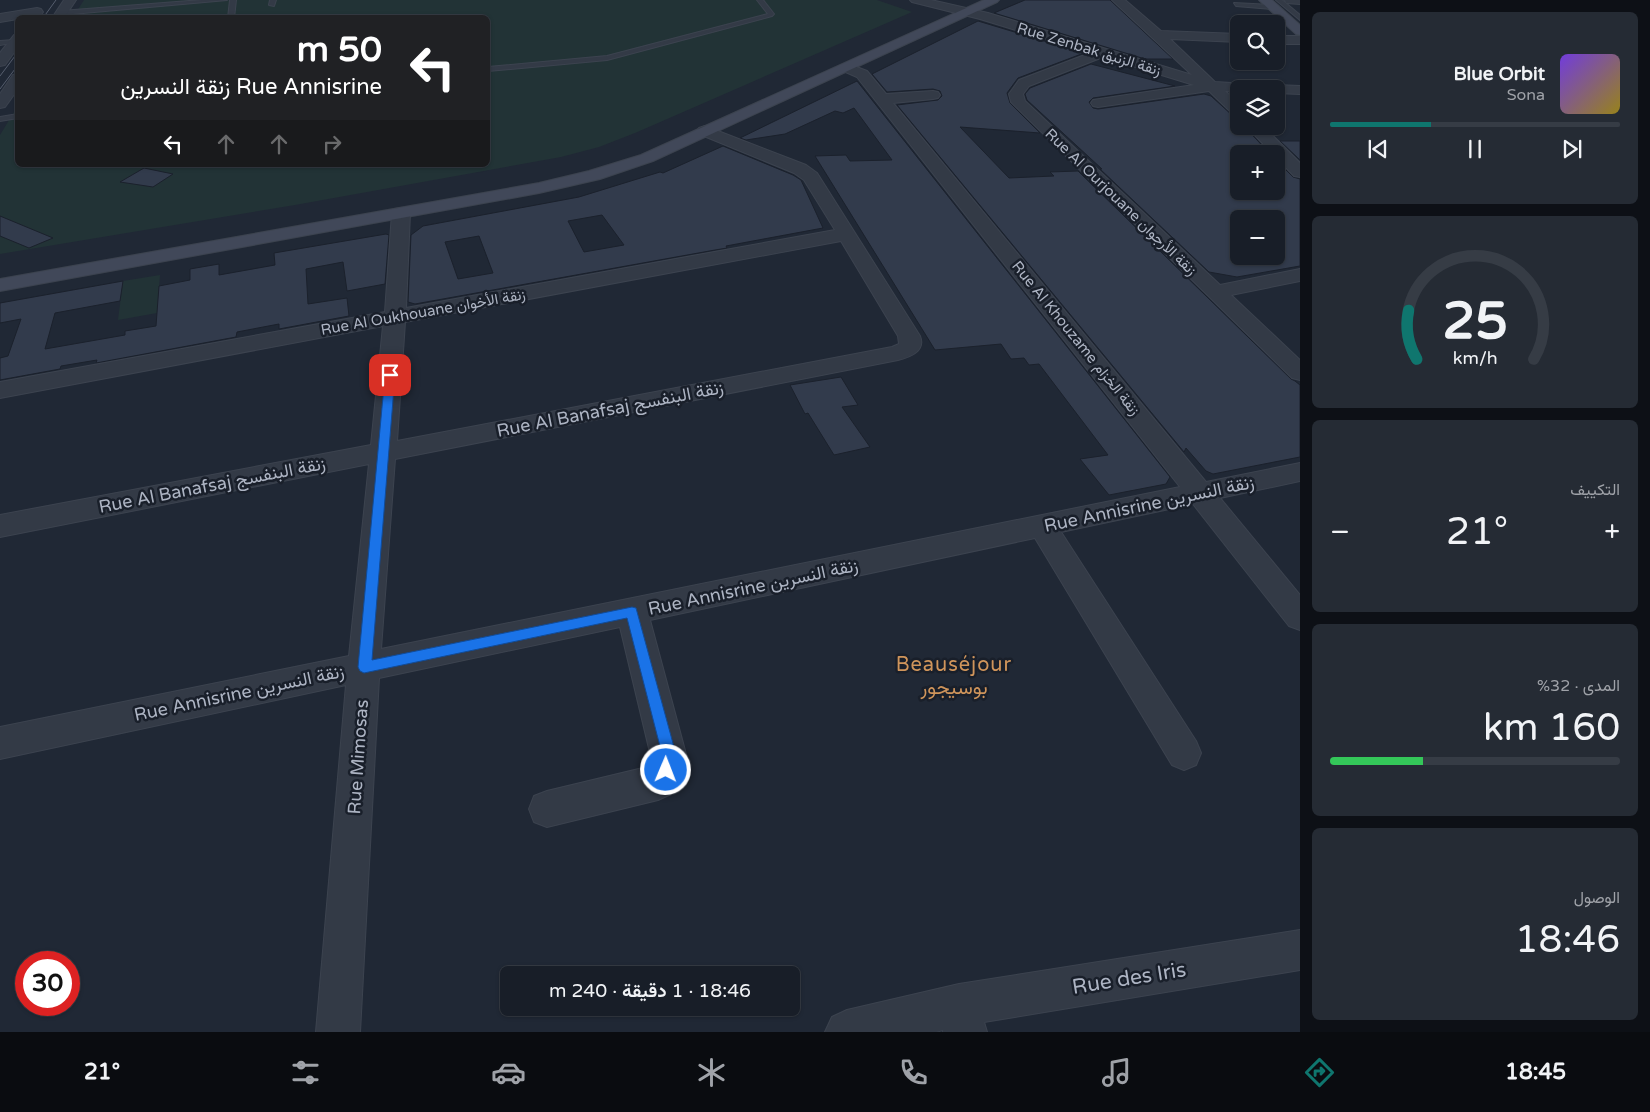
<!DOCTYPE html>
<html lang="ar">
<meta charset="utf-8">
<style>
:root{--surface:#181e28;--page:#252b34;--text:#f1f3f6;--muted:#9fa2a8;--line:#363c45;--accent:#0f766e}
body{margin:0;font-family:"Varela Round",Vazirmatn,sans-serif;background:var(--page);color:var(--text);direction:rtl;height:100vh;display:flex;flex-direction:column;font-size:19px;white-space:nowrap}
*{box-sizing:border-box;margin:0}
p{font-size:16px;color:var(--muted)}
.icon{flex:none;width:28px;height:28px;fill:none;stroke:currentColor;stroke-width:2;stroke-linecap:round;stroke-linejoin:round}
.map{position:relative;flex:1;overflow:hidden;direction:ltr}
.panel{display:flex;flex-direction:column;gap:12px;padding:12px;background:#0d1016;width:350px}
.panel>*{flex:none}
.top-card{position:absolute;left:15px;top:15px;width:475px;height:152px;border-radius:8px;box-shadow:0 1px 4px #0004,0 0 0 1px var(--line);direction:rtl;background:#202124;color:#fff;overflow:hidden}
.buttons{position:absolute;left:1230px;top:15px;display:grid;gap:10px}
.buttons a{display:grid;place-items:center;width:55px;height:55px;border-radius:8px;background:var(--surface);box-shadow:0 1px 4px #0004,0 0 0 1px var(--line);font-size:25px}
.speed{position:absolute;left:15px;top:951px;display:flex;gap:10px;font-size:25px;font-weight:700;text-align:center}
.speed>*{display:grid;place-content:center;width:65px;height:65px;border-radius:50%;background:var(--surface);box-shadow:0 1px 4px #0004,0 0 0 1px var(--line);line-height:1}
.speed .limit{border:8px solid #d22;background:#fff;color:#111}
.pin{position:absolute;display:grid;place-items:center;width:42px;height:42px;color:#fff;margin:-21px;border-radius:10px;box-shadow:0 2px 8px #0006}
.me{position:absolute;width:55px;margin:-28px;rotate:1deg;stroke-linejoin:round;filter:drop-shadow(0 0 4px #0008)}
.turn{display:flex;align-items:center;gap:18px;height:105px;padding:0 25px;font-size:22px}
.turn .icon{width:65px;height:65px;stroke-width:2.5}
.turn b{display:block;font-size:35px;line-height:42px}
.lanes{display:flex;align-items:center;height:48px;padding:0 25px;background:#0003;justify-content:center;gap:25px;direction:ltr}
.lanes .off{opacity:.35}
.big{font-size:38px;font-weight:600;line-height:1.1}
.panel .card{flex:1;display:flex;flex-direction:column;justify-content:center;gap:8px;min-width:0;padding:0 18px;border-radius:8px;background:var(--page)}
.panel .dial{align-items:center;gap:0}
.dial svg{height:130px;overflow:visible;fill:none;stroke:var(--line);stroke-width:7;stroke-linecap:round;text-anchor:middle}
.dial text{fill:var(--text);stroke:none}
.song{display:flex;align-items:center;gap:15px}
.cover{width:60px;height:60px;border-radius:8px;background:linear-gradient(135deg,hsl(260 70% 55%),hsl(50 70% 35%))}
.played{height:5px;border-radius:2px;background:linear-gradient(90deg,var(--accent) 35%,var(--line) 35%)}
.keys{display:flex;justify-content:space-around;direction:ltr}
.heat{display:flex;justify-content:space-between;align-items:center;font-size:28px;direction:ltr}
.charge{height:8px;border-radius:4px;background:linear-gradient(90deg,#34c759 32%,var(--line) 0)}
.trip{position:absolute;left:500px;top:966px;width:300px;height:50px;border-radius:8px;background:var(--surface);box-shadow:0 1px 4px #0004,0 0 0 1px var(--line);font-weight:600;line-height:50px;text-align:center;direction:rtl}
.menu{display:flex;height:80px;justify-content:space-around;align-items:center;background:#0a0c10;color:var(--muted)}
.menu .icon{width:35px;height:35px}
.menu .current{color:var(--accent)}
.menu b{font-size:22px;color:var(--text)}
main{display:flex;flex:1;min-height:0}
.map>svg:first-child{display:block}
.green{fill:#223336}
.building{fill:#323b4c;stroke:#1b212c;fill-rule:evenodd}
.lines{fill:none;stroke-linecap:round;stroke-linejoin:round}
.service-casing{stroke:#3c434f;stroke-width:2}
.minor-casing{stroke:#3c434f;stroke-width:2}
.tertiary-casing{stroke:#3c434f;stroke-width:2}
.secondary-casing{stroke:#3c434f;stroke-width:2}
.service{fill:#333a46;fill-rule:evenodd}
.minor{fill:#333a46;fill-rule:evenodd}
.tertiary{fill:#333a46;fill-rule:evenodd}
.secondary{fill:#414859;fill-rule:evenodd}
.tram{stroke:#555d6d;stroke-width:1}
.route{fill:#1a73e8;stroke:#114b97}
.labels{text-anchor:middle;stroke-width:5;stroke-linejoin:round;paint-order:stroke}
.far-street-label{font-size:15px;fill:#adb4c3;stroke:#191f2a}
.street-label{font-size:18px;fill:#adb4c3;stroke:#191f2a}
.quarter-label{font-size:20px;letter-spacing:1px;fill:#d0955b;stroke:#191f2a}
.near-street-label{font-size:21px;fill:#adb4c3;stroke:#191f2a}
</style>
<main>
<section class="panel">
<div class="card">
<div class="song"><i class="cover"></i><div><b>Blue Orbit</b><p>Sona</p></div></div>
<div class="played"></div>
<div class="keys"><svg class="icon" aria-label="previous" viewBox="0 0 24 24"><path d="M18 5L8 12l10 7zM5 5v14"/></svg><svg class="icon" aria-label="pause" viewBox="0 0 24 24"><path d="M8 5v14M16 5v14"/></svg><svg class="icon" aria-label="next" viewBox="0 0 24 24"><path d="M6 5l10 7-10 7zM19 5v14"/></svg></div>
</div>
<div class="card dial"><svg viewBox="0 0 100 80">
<path d="M14 69A42 42 0 1 1 86 69"/>
<path d="M14 69A42 42 0 0 1 9 39" stroke="#0f766e"/>
<text x="50" y="56" font-size="32" font-weight="700">25</text>
<text x="50" y="72" font-size="11">km/h</text>
</svg></div>
<div class="card"><p>التكييف</p>
<div class="heat"><a>−</a><b class="big">21°</b><a>+</a></div>
</div>
<div class="card"><p>المدى · 32%</p><b class="big">160 km</b><div class="charge"></div></div>
<div class="card"><p>الوصول</p><b class="big">18:46</b></div>
</section>
<div class="map">
<svg width="1300" height="1032" viewBox="0 0 1300 1032">
<rect width="100%" height="100%" fill="#202835"/>
<g class="green">
<polygon points="84,0 877,0 912,12 635,133 599,147 561,157 295,205 0,254 0,135 17,107 18,165 488,165 488,18 73,17"/>
<polygon points="160,275 157,313 118,320 123,281"/>
</g>
<g class="building">
<polygon points="1025,0 1110,0 1173,59 1145,59 994,13"/>
<polygon points="978,21 1084,53 1018,78 1007,93 1010,103 1040,133 960,127 1009,178 1054,176 1050,172 1078,171 1291,379 1295,381 1300,385 1300,457 1213,474 1206,471 1186,448 1184,452 897,105 938,100 942,96 940,91 933,89 887,92 872,74"/>
<path d="M1091 64 1175 86 1093 98 1089 102 1093 108 1098 109 1204 94 1211 96 1233 116 1239 118V126H1244L1270 154H1239V191H1276V160L1293 177 1300 179V266L1237 277 1209 272 1100 169H1102L1027 100 1025 94 1030 88ZM1239 219H1276V256H1239Z"/>
<polygon points="857,81 1170,477 1166,484 1109,495 1080,459 1108,455 1039,364 1029,365 1024,358 1011,359 1001,344 935,350 815,156 846,155 850,161 892,160 854,108 843,113 835,111 785,134 746,140 740,138"/>
<polygon points="1280,141 1300,141 1300,160"/>
<path d="M723 146 793 175 801 180 823 228 726 246 727 248 715 250 415 304 408 302 411 235 423 226 579 197 660 172 663 173ZM602 215 624 245 584 252 568 221ZM479 236 493 273 458 279 445 242Z"/>
<polygon points="144,168 173,174 153,187 120,182"/>
<polygon points="0,216 53,238 29,248 0,236"/>
<polygon points="386,234 389,235 385,284 347,291 343,262 306,269 308,304 347,298 349,316 279,329 279,324 237,332 236,337 96,363 97,360 61,366 60,369 0,380 0,358 8,356 21,319 0,323 0,303 123,281 120,301 55,313 45,349 125,335 125,331 156,326 159,286 190,280 190,269 219,264 219,275 275,265 274,253"/>
<polygon points="841,377 858,405 842,407 870,447 834,455 808,413 805,414 790,385"/>
</g>
<g class="lines">
<defs>
<g id="service">
<polygon points="202,0 227,0 61,15 58,13 61,11"/>
<polygon points="230,0 236,0 234,18 228,18"/>
<polygon points="270,0 276,0 274,6 269,5"/>
<polygon points="757,0 763,0 774,14 772,16 607,60 488,71 488,67 607,56 768,14"/>
<polygon points="1276,0 1282,0 1300,15 1300,20"/>
<polygon points="1234,3 1273,5 1276,7 1273,9 1236,6"/>
<polygon points="0,41 14,40 17,42 0,45"/>
<polygon points="18,114 18,118 0,121 0,117"/>
</g>
<g id="minor">
<polygon points="910,0 931,0 988,13 1192,75 1112,0 1125,0 1161,31 1239,34 1239,42 1170,39 1215,82 1264,85 1270,87 1276,85 1300,86 1300,94 1276,93 1276,89 1239,89 1239,92 1225,91 1239,104 1239,116 1234,115 1209,91 1098,107 1093,106 1091,103 1093,100 1194,85 1103,57 1029,86 1023,94 1025,101 1220,285 1300,269 1300,281 1231,295 1300,360 1300,380 1292,378 1011,102 1009,94 1019,80 1090,53 980,19 912,2"/>
<polygon points="1285,0 1300,0 1300,4 1286,3"/>
<rect x="1276" y="36" width="24" height="8"/>
<path d="M846 63 867 71 886 94 933 91 938 92 940 95 938 98 933 99 893 103 1206 482 1300 463V481L1220 498 1300 595V630L1289 626 1193 504 1061 532 1196 741 1201 753 1196 765 1184 770 1172 765 1035 538 650 620 687 758 679 782 671 794 658 800 547 827 534 822 529 809 534 796 547 791 647 767 652 761 620 627 379 678 360 1032H316L346 685 0 759V727L349 656 369 464 0 537V515L371 445 383 326 0 398V382L385 312 392 213 395 209 401 208 407 209 410 213 406 308 835 230 804 180 794 173 699 134 697 131 699 128 705 126 806 165 817 173 920 336C926 351 910 357 898 360L395 459 381 649 1180 487 857 77 841 70 839 67ZM841 241 898 336 899 344 892 347 397 441 405 322Z"/>
<polygon points="1246,126 1263,126 1300,163 1300,177 1294,176 1276,157 1276,154 1273,154"/>
<polygon points="1300,930 1300,970 984,1022 987,1032 943,1032 943,1030 936,1032 825,1032 832,1017 847,1010 959,984"/>
</g>
<g id="tertiary">
<polygon points="64,0 76,0 64,18 52,18"/>
<polygon points="37,8 41,9 43,12 41,15 0,22 0,14"/>
<polygon points="18,34 18,47 5,65 0,66 0,53 14,35"/>
<polygon points="18,74 18,89 5,107 0,108 0,94 13,75"/>
</g>
<g id="secondary">
<polygon points="984,0 999,0 997,2 653,161 600,179 539,193 0,291 0,279 539,183 589,171 641,155"/>
<polygon points="1259,0 1272,0 1300,25 1300,35 1296,34"/>
</g>
</defs>
<use href="#service" class="service-casing"/>
<use href="#minor" class="minor-casing"/>
<use href="#tertiary" class="tertiary-casing"/>
<use href="#secondary" class="secondary-casing"/>
<use href="#service" class="service"/>
<use href="#minor" class="minor"/>
<use href="#tertiary" class="tertiary"/>
<use href="#secondary" class="secondary"/>
<g class="tram">
<polyline points="43,18 56,0"/>
<polyline points="0,76 18,52"/>
<polyline points="0,89 18,65"/>
</g>
</g>
<polygon class="route" points="390,372 395,375 372,660 632,607 636,608 677,758 672,775 666,777 661,775 659,770 663,758 627,618 364,673 360,671 358,667 385,375"/>
<g class="labels">
<g class="far-street-label">
<text transform="translate(1089 49) rotate(17)" y="5">Rue Zenbak زنقة الزنبق</text>
<text transform="translate(1121 202) rotate(44)" y="5">Rue Al Ourjouane زنقة الأرجوان</text>
<text transform="translate(423 312) rotate(-10)" y="5">Rue Al Oukhouane زنقة الأخوان</text>
<text transform="translate(1076 338) rotate(51)" y="5">Rue Al Khouzame زنقة الخزام</text>
</g>
<g class="street-label">
<text transform="translate(610 409) rotate(-11)" y="6">Rue Al Banafsaj زنقة البنفسج</text>
<text transform="translate(212 485) rotate(-11)" y="6">Rue Al Banafsaj زنقة البنفسج</text>
<text transform="translate(1149 504) rotate(-12)" y="6">Rue Annisrine زنقة النسرين</text>
<text transform="translate(753 587) rotate(-12)" y="6">Rue Annisrine زنقة النسرين</text>
<text transform="translate(239 693) rotate(-12)" y="6">Rue Annisrine زنقة النسرين</text>
<text transform="translate(358 757) rotate(-86)" y="6">Rue Mimosas</text>
</g>
<g class="quarter-label">
<text x="954" y="671">Beauséjour<tspan x="954" dy="23">بوسيجور</tspan></text>
</g>
<g class="near-street-label">
<text transform="translate(1129 978) rotate(-9)" y="7">Rue des Iris</text>
</g>
</g>
</svg>
<div class="buttons">
<a><svg class="icon" aria-label="search" viewBox="0 0 24 24"><circle cx="10" cy="10" r="6"/><path d="M15 15l6 6"/></svg></a>
<a><svg class="icon" aria-label="layers" viewBox="0 0 24 24"><path d="M12 4l9 5-9 5-9-5zM3 14l9 5 9-5"/></svg></a>
<a>+</a>
<a>−</a>
</div>
<div class="speed"><div class="limit">30</div></div>
<div class="pin" style="left:390px;top:375px;background:#d93025"><svg class="icon" aria-label="arrive" viewBox="0 0 24 24"><path d="M6 21V4h12l-3 4 3 4H6"/></svg></div>
<svg class="me" style="left:666px;top:770px" viewBox="-20 -20 40 40"><circle r="17" fill="#1a73e8" stroke="#fff" stroke-width="3"/><path d="M0-11L8 9 0 5-8 9z" fill="#fff"/></svg>
<div class="trip">18:46 · 1 دقيقة · 240 m</div>
<div class="top-card">
<div class="turn"><svg class="icon" aria-label="left" viewBox="0 0 24 24"><path d="M17 20v-9H6M10 6l-5 5 5 5"/></svg><div><b>50 m</b>Rue Annisrine زنقة النسرين</div></div>
<div class="lanes"><svg class="icon" aria-label="left" viewBox="0 0 24 24"><path d="M17 20v-9H6M10 6l-5 5 5 5"/></svg><svg class="icon off" aria-label="ahead" viewBox="0 0 24 24"><path d="M12 20V5M6 11l6-6 6 6"/></svg><svg class="icon off" aria-label="ahead" viewBox="0 0 24 24"><path d="M12 20V5M6 11l6-6 6 6"/></svg><svg class="icon off" aria-label="right" viewBox="0 0 24 24"><path d="M7 20v-9h11M14 6l5 5-5 5"/></svg></div>
</div>
</div>
</main>
<nav class="menu">
<b>18:45</b>
<svg class="icon current" aria-label="directions" viewBox="0 0 24 24"><path d="M12 3l9 9-9 9-9-9zM9 14v-3h6M13 9l2 2-2 2"/></svg>
<svg class="icon" aria-label="music" viewBox="0 0 24 24"><path d="M9 18V5l10-2v13"/><circle cx="6" cy="18" r="3"/><circle cx="16" cy="16" r="3"/></svg>
<svg class="icon" aria-label="phone" viewBox="0 0 24 24"><path d="M5 4h4l2 5-3 2q2 4 5 5l2-3 5 2v4C11 20 4 13 5 4z"/></svg>
<svg class="icon" aria-label="climate" viewBox="0 0 24 24"><path d="M12 3v18M4 7l16 10M4 17L20 7"/></svg>
<svg class="icon" aria-label="car" viewBox="0 0 24 24"><path d="M5 17H2v-5l4-1 3-4h7l3 4 3 1v5h-3M9 17h6M6 11h13"/><circle cx="7" cy="17" r="2"/><circle cx="17" cy="17" r="2"/></svg>
<svg class="icon" aria-label="filters" viewBox="0 0 24 24"><path d="M4 7h16M4 17h16"/><circle cx="9" cy="7" r="2"/><circle cx="15" cy="17" r="2"/></svg>
<b>21°</b>
</nav>
